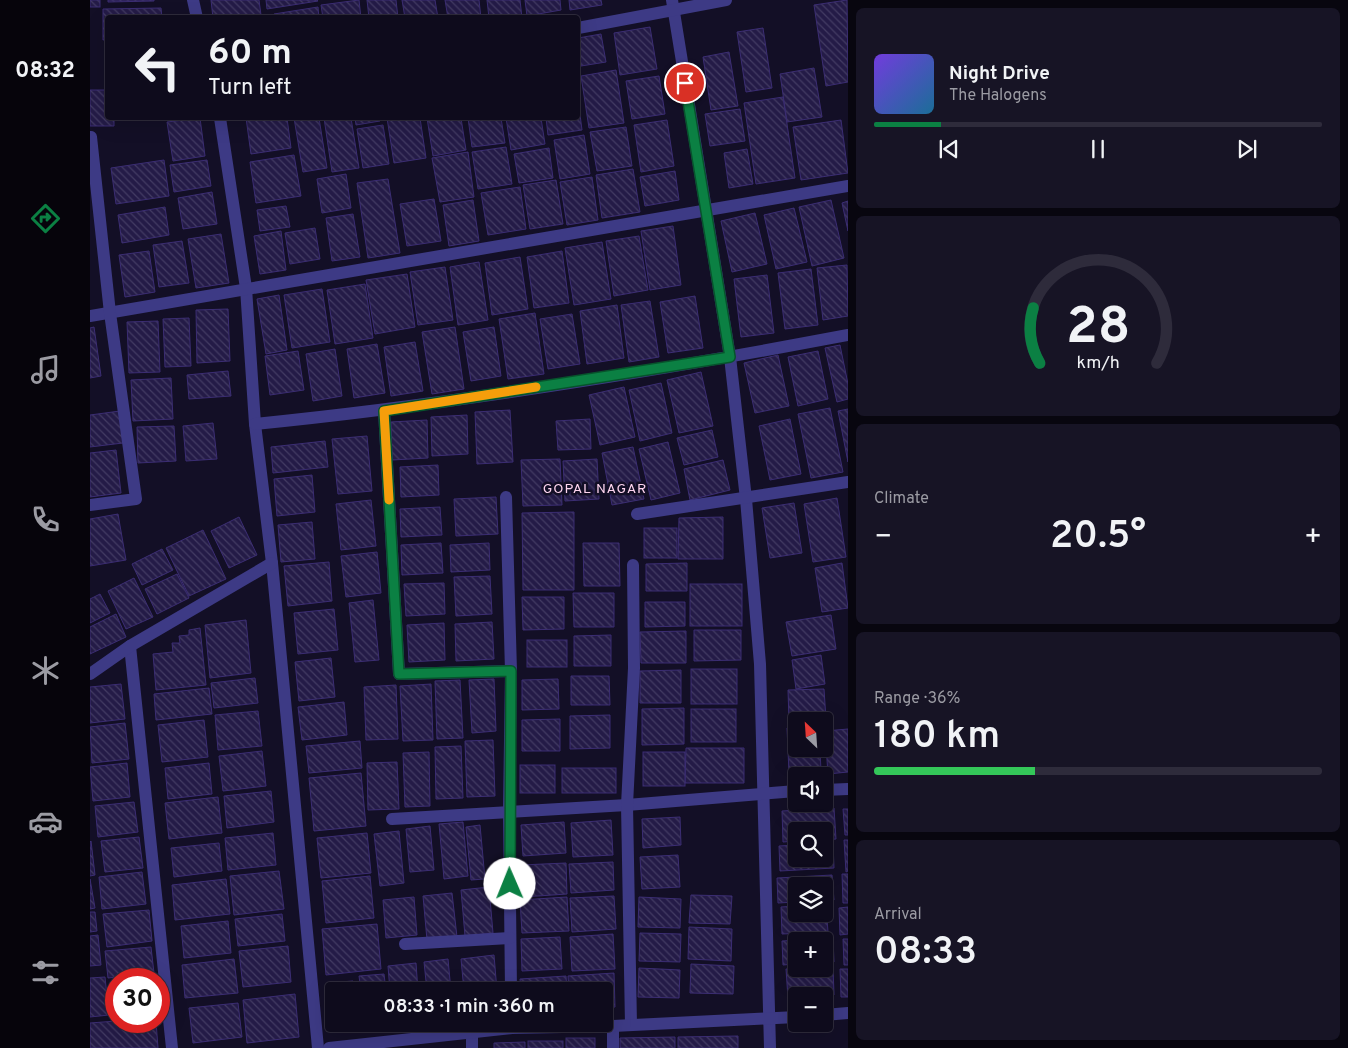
<!DOCTYPE html>
<meta charset="utf-8">
<style>
:root{--surface:#0e0b1c;--page:#171425;--text:#f1f3f6;--muted:#9b9ba3;--line:#2e2b3b;--accent:#0b8043}
body{margin:0;font-family:Overpass,sans-serif;background:var(--page);color:var(--text);height:100vh;display:flex;flex-direction:column;font-size:19px;white-space:nowrap}
*{box-sizing:border-box;margin:0}
p{font-size:16px;color:var(--muted)}
.icon{flex:none;width:28px;height:28px;fill:none;stroke:currentColor;stroke-width:2;stroke-linecap:round;stroke-linejoin:round}
.map{position:relative;flex:1;overflow:hidden}
.drawer{display:flex;flex-direction:column;gap:8px;padding:8px;background:#08060f;width:500px}
.drawer>*{flex:none}
.guide{position:absolute;left:15px;top:15px;width:475px;height:105px;border-radius:5px;box-shadow:0 5px 20px #0002,0 0 0 1px var(--line);background:#0e0b1c;color:var(--text);overflow:hidden}
.needle{width:32px;rotate:335deg}
.controls{position:absolute;left:698px;top:712px;display:grid;gap:10px}
.controls a{display:grid;place-items:center;width:45px;height:45px;border-radius:5px;background:var(--surface);box-shadow:0 5px 20px #0002,0 0 0 1px var(--line);font-size:25px}
.speed{position:absolute;left:15px;top:968px;display:flex;gap:10px;font-size:25px;font-weight:700;text-align:center}
.speed>*{display:grid;place-content:center;width:65px;height:65px;border-radius:50%;background:var(--surface);box-shadow:0 5px 20px #0002,0 0 0 1px var(--line);line-height:1}
.speed .limit{border:8px solid #d22;background:#fff;color:#111}
.pin{position:absolute;display:grid;place-items:center;width:42px;height:42px;color:#fff;margin:-21px;border:2px solid #fff;border-radius:50%;box-shadow:0 1px 5px #0007}
.me{position:absolute;width:55px;margin:-28px;rotate:359deg;stroke-linejoin:round;filter:drop-shadow(0 0 4px #0008)}
.turn{display:flex;align-items:center;gap:18px;height:105px;padding:0 20px;font-size:22px}
.turn .icon{width:65px;height:65px;stroke-width:2.5}
.turn b{display:block;font-size:35px;line-height:42px}
.big{font-size:38px;font-weight:600;line-height:1.1}
.drawer .card{flex:1;display:flex;flex-direction:column;justify-content:center;gap:8px;min-width:0;padding:0 18px;border-radius:8px;background:var(--page)}
.drawer .dial{align-items:center;gap:0}
.dial svg{height:130px;overflow:visible;fill:none;stroke:var(--line);stroke-width:7;stroke-linecap:round;text-anchor:middle}
.dial text{fill:var(--text);stroke:none}
.song{display:flex;align-items:center;gap:15px}
.cover{width:60px;height:60px;border-radius:8px;background:linear-gradient(135deg,hsl(260 70% 55%),hsl(200 70% 35%))}
.played{height:5px;border-radius:2px;background:linear-gradient(90deg,var(--accent) 15%,var(--line) 15%)}
.keys{display:flex;justify-content:space-around;direction:ltr}
.heat{display:flex;justify-content:space-between;align-items:center;font-size:28px;direction:ltr}
.charge{height:8px;border-radius:4px;background:linear-gradient(90deg,#34c759 36%,var(--line) 0)}
.trip{position:absolute;left:235px;top:982px;width:288px;height:50px;border-radius:5px;background:var(--surface);box-shadow:0 5px 20px #0002,0 0 0 1px var(--line);font-weight:600;line-height:50px;text-align:center}
main{display:flex;flex:1;min-height:0}
.tab-bar{display:flex;flex-direction:column;width:90px;justify-content:space-around;align-items:center;background:#06040b;color:var(--muted)}
.tab-bar .icon{width:35px;height:35px}
.tab-bar .selected{color:var(--accent)}
.tab-bar b{font-size:22px;color:var(--text)}
.map>svg:first-child{display:block}
.building{fill:url(#building-back-hatch);stroke:#3b2d73}
.lines{fill:none;stroke-linecap:round;stroke-linejoin:round}
.minor{stroke:#3d3a85;stroke-width:12}
.route-casing{stroke:#07532c;stroke-width:12}
.route{stroke:#0b8043;stroke-width:9}
.slow{stroke:#f59e0b;stroke-width:9}
.labels{text-anchor:middle;stroke-width:5;stroke-linejoin:round;paint-order:stroke}
.neighbourhood-label{font-size:14px;letter-spacing:1px;fill:#ffd6f0;stroke:#130f26}
</style>
<main>
<nav class="tab-bar">
<b>08:32</b>
<svg class="icon selected" aria-label="directions" viewBox="0 0 24 24"><path d="M12 3l9 9-9 9-9-9zM9 14v-3h6M13 9l2 2-2 2"/></svg>
<svg class="icon" aria-label="music" viewBox="0 0 24 24"><path d="M9 18V5l10-2v13"/><circle cx="6" cy="18" r="3"/><circle cx="16" cy="16" r="3"/></svg>
<svg class="icon" aria-label="phone" viewBox="0 0 24 24"><path d="M5 4h4l2 5-3 2q2 4 5 5l2-3 5 2v4C11 20 4 13 5 4z"/></svg>
<svg class="icon" aria-label="climate" viewBox="0 0 24 24"><path d="M12 3v18M4 7l16 10M4 17L20 7"/></svg>
<svg class="icon" aria-label="car" viewBox="0 0 24 24"><path d="M5 17H2v-5l4-1 3-4h7l3 4 3 1v5h-3M9 17h6M6 11h13"/><circle cx="7" cy="17" r="2"/><circle cx="17" cy="17" r="2"/></svg>
<svg class="icon" aria-label="filters" viewBox="0 0 24 24"><path d="M4 7h16M4 17h16"/><circle cx="9" cy="7" r="2"/><circle cx="15" cy="17" r="2"/></svg>
</nav>
<div class="map">
<svg width="758" height="1048" viewBox="0 0 758 1048">
<defs>
<pattern id="building-back-hatch" width="6" height="6" patternUnits="userSpaceOnUse" patternTransform="scale(1.25)"><rect width="6" height="6" fill="#241b47"/><path d="M-1 5l2 2M0 0l6 6M5-1l2 2" fill="none" stroke="#433b63"/></pattern>
</defs>
<rect width="100%" height="100%" fill="#130f26"/>
<g class="building">
<rect x="0" y="0" width="10" height="7"/>
<polygon points="18,0 64,0 64,1 18,2"/>
<polygon points="121,0 169,0 171,15 123,18"/>
<polygon points="176,0 227,0 228,1 177,9"/>
<polygon points="269,0 271,18 233,18 231,5"/>
<polygon points="277,0 306,0 308,18 279,18"/>
<polygon points="312,0 345,0 348,18 315,18"/>
<polygon points="355,0 389,0 391,18 358,18"/>
<polygon points="397,0 430,0 432,18 399,18"/>
<polygon points="435,0 470,0 471,10 437,16"/>
<polygon points="479,0 511,0 512,5 480,10"/>
<polygon points="757,0 758,82 736,86 724,5"/>
<polygon points="228,7 229,18 185,18 184,14"/>
<polygon points="71,8 72,18 18,18 18,39 13,40 13,9"/>
<polygon points="560,27 567,69 530,75 524,33"/>
<polygon points="673,28 682,88 656,92 647,32"/>
<polygon points="511,34 516,62 491,66 488,38"/>
<polygon points="639,52 648,106 621,110 613,57"/>
<polygon points="724,68 732,117 697,122 690,74"/>
<polygon points="526,70 534,123 499,128 491,76"/>
<polygon points="569,76 575,114 542,119 536,81"/>
<polygon points="0,90 18,90 18,118 24,118 24,126 0,126"/>
<polygon points="693,97 705,178 666,184 654,103"/>
<polygon points="488,99 492,130 458,135 456,118 488,118"/>
<polygon points="650,109 655,141 620,146 615,114"/>
<polygon points="110,118 115,156 83,161 77,122"/>
<polygon points="156,118 197,118 201,148 161,154"/>
<polygon points="204,118 229,118 237,168 213,172"/>
<polygon points="234,118 261,118 269,168 242,172"/>
<polygon points="265,118 290,118 290,121 266,125"/>
<polygon points="297,118 330,118 336,158 304,163"/>
<polygon points="337,118 371,118 376,150 343,156"/>
<polygon points="378,118 411,118 415,143 382,147"/>
<polygon points="416,118 451,118 455,144 421,150"/>
<polygon points="577,120 584,166 551,172 544,125"/>
<polygon points="751,120 758,173 711,180 703,127"/>
<polygon points="293,125 299,164 273,168 267,129"/>
<polygon points="536,127 542,166 507,171 500,132"/>
<polygon points="494,135 500,174 470,179 464,140"/>
<polygon points="416,147 422,184 388,189 382,152"/>
<polygon points="459,148 463,178 429,183 424,154"/>
<polygon points="657,149 663,184 639,188 634,153"/>
<polygon points="378,152 384,197 350,202 342,158"/>
<polygon points="204,155 211,196 166,203 160,162"/>
<polygon points="74,160 79,196 26,204 21,168"/>
<polygon points="117,160 121,186 84,192 80,165"/>
<polygon points="543,169 550,212 512,218 506,175"/>
<polygon points="585,171 589,200 555,206 550,177"/>
<polygon points="256,174 261,208 232,213 227,179"/>
<polygon points="502,177 508,220 477,225 470,182"/>
<polygon points="298,179 310,253 278,258 267,183"/>
<polygon points="466,180 473,224 440,229 433,185"/>
<polygon points="430,187 436,229 398,235 391,193"/>
<polygon points="122,192 127,224 93,229 88,198"/>
<polygon points="344,199 351,241 317,246 310,204"/>
<polygon points="383,200 389,241 359,246 353,205"/>
<polygon points="741,200 754,258 722,266 709,207"/>
<polygon points="758,201 758,231 752,203"/>
<polygon points="196,206 200,227 170,231 167,210"/>
<polygon points="75,207 79,235 32,243 28,215"/>
<polygon points="704,208 717,262 686,269 674,215"/>
<polygon points="665,213 677,264 642,272 631,221"/>
<polygon points="263,214 270,257 242,261 236,218"/>
<polygon points="583,226 591,285 560,290 551,231"/>
<polygon points="225,228 230,259 200,264 195,233"/>
<polygon points="191,231 196,270 170,274 164,236"/>
<polygon points="131,234 139,283 106,288 98,239"/>
<polygon points="549,236 558,290 524,296 516,241"/>
<polygon points="92,241 99,283 69,287 63,245"/>
<polygon points="512,242 521,299 484,305 475,248"/>
<polygon points="59,251 65,292 35,297 29,255"/>
<polygon points="472,251 479,303 444,308 437,257"/>
<polygon points="430,257 438,309 402,315 395,263"/>
<polygon points="389,262 398,320 368,325 360,267"/>
<polygon points="757,265 758,316 733,320 727,268"/>
<polygon points="355,267 363,320 328,325 320,272"/>
<polygon points="721,269 728,325 695,329 688,273"/>
<polygon points="317,274 325,327 285,334 276,280"/>
<polygon points="677,275 684,333 651,337 644,279"/>
<polygon points="275,284 283,338 245,344 237,290"/>
<polygon points="232,289 240,342 202,348 194,295"/>
<polygon points="189,295 197,350 176,354 167,299"/>
<polygon points="605,296 613,348 578,353 570,302"/>
<polygon points="560,301 569,357 539,362 531,305"/>
<polygon points="527,305 534,358 497,364 490,311"/>
<polygon points="138,309 140,361 107,363 106,310"/>
<polygon points="445,313 454,374 418,379 409,319"/>
<polygon points="482,314 490,364 458,369 450,319"/>
<polygon points="99,318 101,366 75,367 73,319"/>
<polygon points="68,321 70,372 39,373 37,322"/>
<polygon points="4,327 11,376 0,378 0,328"/>
<polygon points="365,327 374,389 342,394 332,332"/>
<polygon points="404,327 411,376 381,381 373,332"/>
<polygon points="325,342 333,391 301,396 294,347"/>
<polygon points="287,344 295,393 264,398 257,349"/>
<polygon points="750,345 758,384 758,399 747,402 735,348"/>
<polygon points="245,349 252,396 223,401 216,354"/>
<polygon points="208,351 214,390 180,395 175,356"/>
<polygon points="728,351 738,399 708,406 698,357"/>
<polygon points="688,355 699,406 665,413 654,363"/>
<polygon points="138,371 141,396 99,399 97,375"/>
<polygon points="611,372 623,426 589,433 577,380"/>
<polygon points="81,378 83,419 43,421 41,380"/>
<polygon points="571,383 582,433 550,441 539,390"/>
<polygon points="534,387 545,437 510,445 499,395"/>
<polygon points="740,408 753,472 721,478 708,414"/>
<polygon points="758,409 758,462 748,411"/>
<polygon points="420,410 423,462 387,464 385,412"/>
<polygon points="30,411 33,443 0,447 0,415"/>
<polygon points="377,415 378,454 342,456 341,417"/>
<polygon points="500,419 501,449 468,450 466,421"/>
<polygon points="700,419 711,474 680,480 669,426"/>
<polygon points="337,420 338,458 302,460 301,422"/>
<polygon points="123,423 127,459 96,461 93,426"/>
<polygon points="84,426 86,461 48,463 47,427"/>
<polygon points="622,430 628,457 594,465 587,438"/>
<polygon points="277,436 282,491 248,494 242,439"/>
<polygon points="235,441 238,467 183,473 181,447"/>
<polygon points="578,442 590,493 561,500 549,449"/>
<polygon points="543,447 554,499 522,505 512,453"/>
<polygon points="26,450 31,493 0,497 0,453"/>
<polygon points="470,459 472,505 433,506 431,460"/>
<polygon points="507,459 509,499 475,501 473,461"/>
<polygon points="633,460 640,490 600,500 594,469"/>
<polygon points="348,465 349,495 311,497 310,467"/>
<polygon points="222,475 225,512 187,516 184,479"/>
<polygon points="406,497 408,534 366,536 364,499"/>
<polygon points="747,498 756,557 723,562 714,504"/>
<polygon points="281,500 286,546 251,550 246,504"/>
<polygon points="704,503 712,553 680,558 672,508"/>
<polygon points="350,507 352,535 311,537 310,509"/>
<polygon points="484,512 484,590 433,590 432,513"/>
<polygon points="28,514 36,560 0,566 0,519"/>
<polygon points="149,517 167,555 139,568 121,531"/>
<polygon points="633,517 633,559 588,559 589,518"/>
<polygon points="222,522 225,559 191,562 188,525"/>
<rect x="554" y="528" width="33" height="30"/>
<polygon points="113,530 136,579 99,596 76,548"/>
<polygon points="351,543 353,573 312,575 311,545"/>
<polygon points="399,543 400,570 361,572 360,545"/>
<polygon points="493,543 529,543 530,586 494,586"/>
<polygon points="72,549 83,570 52,585 42,564"/>
<polygon points="287,552 291,593 256,597 251,556"/>
<polygon points="239,562 242,601 198,606 194,566"/>
<polygon points="597,563 597,591 556,591 556,564"/>
<polygon points="752,563 758,608 732,612 725,568"/>
<polygon points="87,574 99,598 67,614 55,589"/>
<polygon points="400,576 402,614 366,616 364,577"/>
<polygon points="44,578 63,617 36,629 18,591"/>
<polygon points="354,583 355,614 316,616 314,584"/>
<rect x="600" y="584" width="52" height="42"/>
<polygon points="483,593 524,593 524,627 484,627"/>
<polygon points="10,594 20,613 0,623 0,599"/>
<polygon points="432,597 474,597 474,629 433,630"/>
<polygon points="283,600 289,660 265,662 259,603"/>
<polygon points="555,602 595,602 595,626 555,627"/>
<polygon points="244,609 248,650 208,654 204,613"/>
<polygon points="26,614 36,637 0,654 0,627"/>
<polygon points="741,615 746,649 702,656 696,622"/>
<polygon points="156,620 161,673 120,678 115,625"/>
<polygon points="402,622 404,659 366,661 365,624"/>
<polygon points="354,623 355,660 319,662 317,625"/>
<polygon points="110,628 116,685 66,690 63,654 83,652 82,643 90,643 89,636 99,635 99,630"/>
<polygon points="604,630 651,630 651,660 604,661"/>
<polygon points="596,631 596,663 551,663 550,632"/>
<polygon points="521,635 521,666 484,666 484,636"/>
<rect x="437" y="640" width="40" height="27"/>
<polygon points="731,655 735,684 706,689 702,660"/>
<polygon points="241,658 245,697 209,701 205,662"/>
<rect x="601" y="669" width="46" height="35"/>
<polygon points="591,670 591,703 550,703 550,671"/>
<polygon points="481,676 519,676 520,705 481,705"/>
<polygon points="165,678 168,703 124,708 121,683"/>
<polygon points="404,679 406,731 382,733 379,680"/>
<polygon points="468,679 469,709 432,710 432,680"/>
<polygon points="370,680 373,738 347,739 345,681"/>
<polygon points="31,684 35,719 0,723 0,687"/>
<polygon points="341,684 343,740 313,741 310,686"/>
<polygon points="306,685 308,739 276,740 274,687"/>
<polygon points="119,688 122,714 66,720 64,694"/>
<polygon points="734,689 736,719 699,721 698,690"/>
<polygon points="254,702 257,735 212,740 208,707"/>
<polygon points="594,708 594,744 552,745 552,709"/>
<rect x="601" y="709" width="45" height="33"/>
<polygon points="168,711 172,746 128,750 125,715"/>
<polygon points="520,715 520,748 480,749 480,716"/>
<polygon points="470,719 470,751 432,751 432,720"/>
<polygon points="114,720 118,757 72,762 68,725"/>
<polygon points="35,723 39,759 2,763 0,727"/>
<polygon points="697,728 706,728 706,749 730,749 731,771 699,773"/>
<polygon points="758,729 758,772 738,774 735,731"/>
<polygon points="403,740 405,796 377,797 375,741"/>
<polygon points="270,741 272,768 219,773 216,746"/>
<polygon points="371,746 373,798 346,799 345,747"/>
<polygon points="596,748 654,748 654,783 595,783"/>
<polygon points="172,751 176,786 133,791 129,756"/>
<polygon points="339,752 340,806 315,807 313,753"/>
<rect x="553" y="752" width="42" height="34"/>
<polygon points="307,762 309,809 278,810 277,763"/>
<polygon points="37,763 40,797 3,801 0,767"/>
<polygon points="119,763 122,794 78,799 75,768"/>
<rect x="430" y="765" width="35" height="28"/>
<rect x="472" y="768" width="54" height="25"/>
<polygon points="271,773 276,826 224,831 219,778"/>
<polygon points="181,791 184,822 137,828 134,796"/>
<polygon points="128,797 132,833 79,839 75,803"/>
<polygon points="44,802 48,832 8,837 5,806"/>
<polygon points="744,808 746,839 734,840 734,831 706,831 706,841 693,842 692,811"/>
<polygon points="753,809 758,809 758,835 755,835"/>
<polygon points="590,817 591,845 553,848 552,819"/>
<polygon points="521,820 523,855 483,857 481,823"/>
<polygon points="373,822 378,876 354,879 349,824"/>
<polygon points="474,822 476,853 433,856 431,825"/>
<polygon points="390,825 395,879 381,880 376,827"/>
<polygon points="340,826 344,870 320,872 316,829"/>
<polygon points="309,831 314,883 290,886 284,834"/>
<polygon points="183,833 186,865 138,870 135,838"/>
<polygon points="277,833 281,873 231,878 227,838"/>
<polygon points="49,837 53,868 15,872 11,841"/>
<polygon points="754,840 758,840 758,871 756,872"/>
<polygon points="1,841 5,875 0,876 0,842"/>
<polygon points="129,843 132,871 84,877 81,848"/>
<polygon points="743,843 744,868 690,871 689,846 706,845 706,859 734,859 734,844"/>
<polygon points="588,855 590,887 552,889 550,857"/>
<polygon points="523,862 524,890 481,893 479,864"/>
<polygon points="476,863 477,894 433,897 431,865"/>
<polygon points="189,871 194,909 144,915 140,876"/>
<polygon points="52,872 56,904 12,909 9,877"/>
<polygon points="752,874 758,874 758,903 753,903"/>
<polygon points="742,875 744,900 734,900 734,886 706,886 706,902 688,903 687,878"/>
<polygon points="280,876 284,918 236,923 232,881"/>
<polygon points="0,879 5,908 0,909"/>
<polygon points="136,879 140,914 85,920 82,885"/>
<polygon points="399,887 403,933 375,936 371,890"/>
<polygon points="362,893 367,937 337,940 333,896"/>
<polygon points="601,895 642,896 640,924 599,923"/>
<polygon points="524,896 526,929 482,932 480,898"/>
<polygon points="324,897 327,935 296,938 293,900"/>
<polygon points="477,897 479,931 432,933 430,900"/>
<polygon points="549,897 591,899 590,928 548,927"/>
<polygon points="734,905 736,905 738,932 692,934 691,907 706,906 706,914 734,914"/>
<polygon points="758,907 758,934 750,935 749,908"/>
<polygon points="59,910 62,941 17,947 13,914"/>
<polygon points="0,912 5,912 7,931 0,932"/>
<polygon points="192,914 195,941 148,946 145,919"/>
<polygon points="138,921 141,953 94,958 91,926"/>
<polygon points="287,924 291,969 236,975 232,929"/>
<polygon points="599,927 642,929 641,961 598,959"/>
<polygon points="550,933 591,934 590,962 549,961"/>
<polygon points="523,934 525,969 482,971 480,937"/>
<polygon points="8,935 11,965 0,966 0,936"/>
<polygon points="470,937 472,969 432,971 431,939"/>
<polygon points="743,938 744,962 734,963 734,941 706,941 706,964 693,965 692,941"/>
<polygon points="753,939 758,939 758,965 754,965"/>
<polygon points="198,946 201,982 153,987 149,951"/>
<polygon points="61,947 64,973 18,978 15,951"/>
<polygon points="404,955 407,991 374,991 371,959"/>
<polygon points="144,959 148,993 95,998 92,965"/>
<polygon points="358,959 361,991 337,991 334,962"/>
<polygon points="326,963 328,991 300,991 298,966"/>
<polygon points="601,964 644,966 643,994 600,993"/>
<polygon points="743,966 744,995 698,998 696,969 734,969 734,967"/>
<polygon points="549,968 590,970 589,998 548,997"/>
<polygon points="750,969 758,969 758,997 751,997"/>
<polygon points="524,973 525,1007 514,1008 514,991 479,991 478,976"/>
<polygon points="294,974 296,991 271,991 269,976"/>
<polygon points="476,976 477,991 431,991 430,979"/>
<polygon points="15,977 19,1015 0,1017 0,978"/>
<polygon points="263,981 264,991 244,991 244,1024 246,1024 242,1024 238,983"/>
<polygon points="26,982 26,1019 25,1019 21,983"/>
<polygon points="205,994 209,1037 157,1043 153,1000"/>
<polygon points="148,1003 152,1037 103,1043 99,1008"/>
<polygon points="26,1021 66,1021 68,1048 0,1048 0,1023"/>
<polygon points="648,1036 648,1048 588,1048 588,1037"/>
<polygon points="585,1037 585,1048 530,1048 530,1038"/>
<rect x="476" y="1038" width="29" height="10"/>
<rect x="438" y="1041" width="35" height="7"/>
<polygon points="435,1042 435,1048 404,1048 404,1043"/>
</g>
<g class="lines">
<g class="minor">
<polyline points="103,0 107,18"/>
<polyline points="582,0 640,357 656,499 670,664 680,1048"/>
<polyline points="488,28 636,0"/>
<polyline points="130,118 156,288 165,424 182,563 228,1048"/>
<polyline points="0,316 758,186"/>
<polyline points="294,411 309,674 421,671"/>
<path d="M165 424C364 404 562 372 758 335"/>
<polyline points="416,497 421,671 419,811 421,991"/>
<polyline points="0,505 46,499 20,313 1,137"/>
<polyline points="547,514 758,482"/>
<polyline points="40,646 82,1048"/>
<polyline points="0,674 40,646 182,563"/>
<polyline points="734,790 758,789"/>
<polyline points="302,819 537,805 706,791"/>
<polyline points="315,944 420,938"/>
<polyline points="734,1015 758,1013"/>
<polyline points="541,1025 537,805 544,668 543,565"/>
<polyline points="523,1026 523,1048"/>
<polyline points="382,1032 382,1048"/>
<polyline points="239,1048 422,1028 523,1026 706,1017"/>
</g>
</g>
<g class="lines">
<defs>
<polyline id="route" points="420,884 421,671 309,674 294,411 640,357 595,83"/>
</defs>
<use href="#route" class="route-casing"/>
<use href="#route" class="route"/>
<polyline class="slow" points="299,500 294,411 446,387"/>
</g>
<g class="labels">
<g class="neighbourhood-label">
<text x="505" y="493">GOPAL NAGAR</text>
</g>
</g>
</svg>
<div class="controls">
<a><svg class="needle" viewBox="-14 -14 28 28"><path d="M0-13l5 13h-10z" fill="#e53935"/><path d="M0 13l5-13h-10z" fill="#9b9ba3"/></svg></a>
<a><svg class="icon" aria-label="sound" viewBox="0 0 24 24"><path d="M4 9h4l5-4v14l-5-4H4zM17 9q2 3 0 6"/></svg></a>
<a><svg class="icon" aria-label="search" viewBox="0 0 24 24"><circle cx="10" cy="10" r="6"/><path d="M15 15l6 6"/></svg></a>
<a><svg class="icon" aria-label="layers" viewBox="0 0 24 24"><path d="M12 4l9 5-9 5-9-5zM3 14l9 5 9-5"/></svg></a>
<a>+</a>
<a>−</a>
</div>
<div class="speed"><div class="limit">30</div></div>
<div class="pin" style="left:595px;top:83px;background:#d93025"><svg class="icon" aria-label="arrive" viewBox="0 0 24 24"><path d="M6 21V4h12l-3 4 3 4H6"/></svg></div>
<svg class="me" style="left:420px;top:884px" viewBox="-20 -20 40 40"><circle r="19" fill="#fff"/><path d="M0-13L10 11 0 6-10 11z" fill="#0b8043"/></svg>
<div class="trip">08:33 · 1 min · 360 m</div>
<div class="guide">
<div class="turn"><svg class="icon" aria-label="left" viewBox="0 0 24 24"><path d="M17 20v-9H6M10 6l-5 5 5 5"/></svg><div><b>60 m</b>Turn left</div></div>
</div>
</div>
<section class="drawer">
<div class="card">
<div class="song"><i class="cover"></i><div><b>Night Drive</b><p>The Halogens</p></div></div>
<div class="played"></div>
<div class="keys"><svg class="icon" aria-label="previous" viewBox="0 0 24 24"><path d="M18 5L8 12l10 7zM5 5v14"/></svg><svg class="icon" aria-label="pause" viewBox="0 0 24 24"><path d="M8 5v14M16 5v14"/></svg><svg class="icon" aria-label="next" viewBox="0 0 24 24"><path d="M6 5l10 7-10 7zM19 5v14"/></svg></div>
</div>
<div class="card dial"><svg viewBox="0 0 100 80">
<path d="M14 69A42 42 0 1 1 86 69"/>
<path d="M14 69A42 42 0 0 1 10 35" stroke="#0b8043"/>
<text x="50" y="56" font-size="32" font-weight="700">28</text>
<text x="50" y="72" font-size="11">km/h</text>
</svg></div>
<div class="card"><p>Climate</p>
<div class="heat"><a>−</a><b class="big">20.5°</b><a>+</a></div>
</div>
<div class="card"><p>Range · 36%</p><b class="big">180 km</b><div class="charge"></div></div>
<div class="card"><p>Arrival</p><b class="big">08:33</b></div>
</section>
</main>
